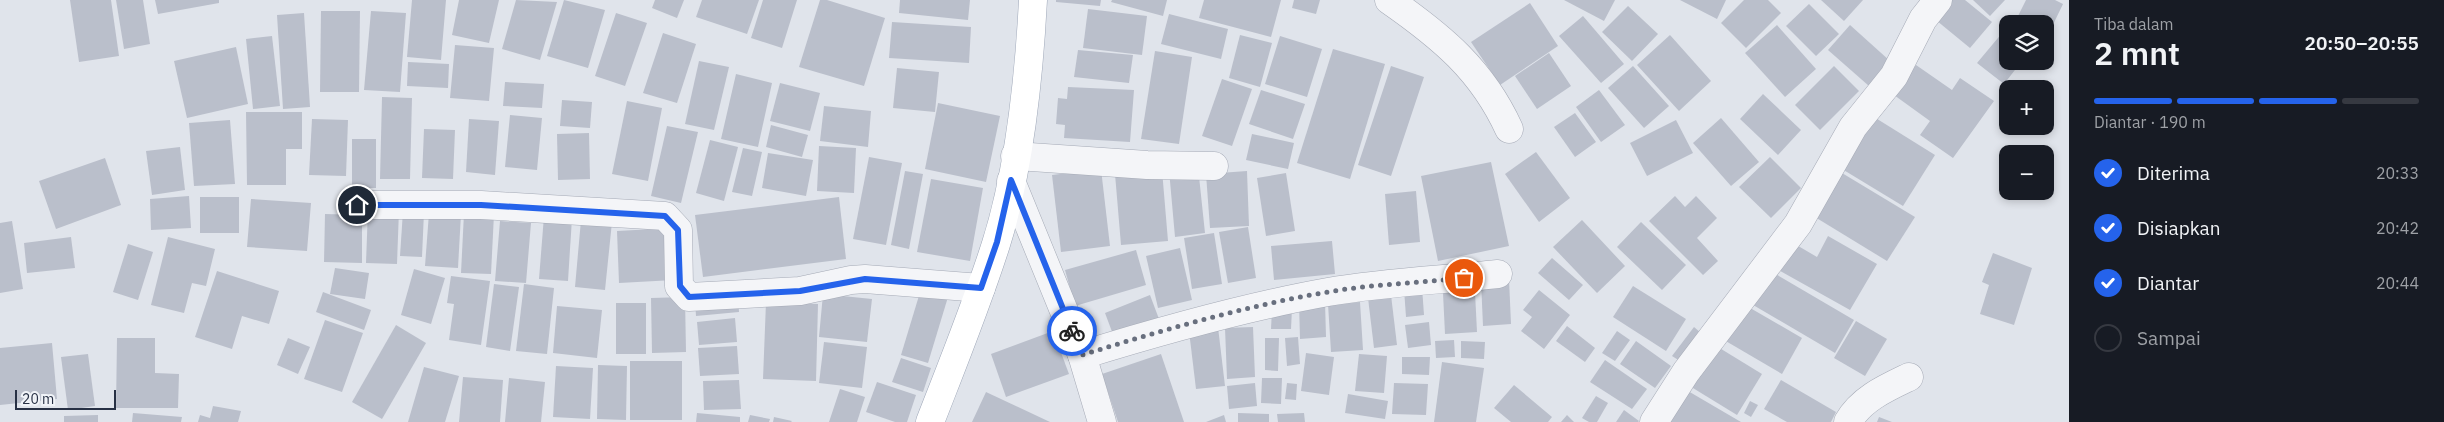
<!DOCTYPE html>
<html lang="id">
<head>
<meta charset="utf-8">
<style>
  :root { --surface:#171b24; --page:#20242c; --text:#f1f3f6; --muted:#9ea1a6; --line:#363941; --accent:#2563eb }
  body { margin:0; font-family:"IBM Plex Sans",sans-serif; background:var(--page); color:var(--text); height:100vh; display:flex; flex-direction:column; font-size:19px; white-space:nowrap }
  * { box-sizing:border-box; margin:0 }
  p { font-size:16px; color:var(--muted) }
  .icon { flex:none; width:28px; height:28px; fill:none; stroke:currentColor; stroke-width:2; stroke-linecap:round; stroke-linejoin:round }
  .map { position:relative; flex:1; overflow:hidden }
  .panel { display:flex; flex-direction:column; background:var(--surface); width:375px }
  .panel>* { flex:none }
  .fabs { position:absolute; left:1999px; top:15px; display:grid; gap:10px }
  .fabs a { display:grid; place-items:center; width:55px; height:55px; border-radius:10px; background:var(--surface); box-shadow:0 2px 8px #0003; font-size:25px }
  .scale { position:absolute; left:15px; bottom:12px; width:101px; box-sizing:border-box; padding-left:5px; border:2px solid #273044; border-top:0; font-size:14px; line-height:18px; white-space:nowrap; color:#273044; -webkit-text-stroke:4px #f0f3f8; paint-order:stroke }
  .pin { position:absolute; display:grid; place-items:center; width:42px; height:42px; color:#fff; margin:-21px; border:2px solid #fff; border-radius:50%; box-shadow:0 1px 5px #0007 }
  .courier { position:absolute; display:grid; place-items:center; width:50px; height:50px; margin:-25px; border:4px solid #2563eb; border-radius:50%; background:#fff; color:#222; box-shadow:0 1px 6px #0007 }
  .summary em { font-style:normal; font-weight:600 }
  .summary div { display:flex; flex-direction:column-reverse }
  .summary { display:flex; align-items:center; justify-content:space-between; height:85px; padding:0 25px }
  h1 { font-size:32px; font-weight:600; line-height:38px }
  .bar { display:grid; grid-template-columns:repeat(4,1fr); gap:8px 5px; align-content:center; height:60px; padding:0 25px }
  .bar i { height:6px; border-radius:4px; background:var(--line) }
  .bar .current { background:var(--accent) }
  .bar p { grid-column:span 4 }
  ol { padding:0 25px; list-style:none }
  li { display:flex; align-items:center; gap:15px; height:55px }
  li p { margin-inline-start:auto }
  li .icon { padding:5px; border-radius:50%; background:var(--accent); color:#fff; stroke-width:4 }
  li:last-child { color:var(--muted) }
  li i { width:28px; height:28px; border:2px solid var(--line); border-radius:50% }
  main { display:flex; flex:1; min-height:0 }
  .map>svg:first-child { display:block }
  .building { fill:#babfcb }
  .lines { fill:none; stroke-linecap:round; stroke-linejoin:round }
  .street-casing { stroke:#a5aab6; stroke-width:29 }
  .primary-casing { stroke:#9ea7b8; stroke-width:29 }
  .street { stroke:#f4f5f8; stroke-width:28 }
  .primary { stroke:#fff; stroke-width:28 }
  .done { stroke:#686f7e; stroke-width:5; stroke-dasharray:0 9 }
  .route { stroke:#2563eb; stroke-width:6 }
</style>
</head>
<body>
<main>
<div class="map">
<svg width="2069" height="422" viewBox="0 0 2069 422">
  <rect width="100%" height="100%" fill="#e0e4eb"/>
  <g class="building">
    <polygon points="70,0 111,0 119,56 79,62"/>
    <polygon points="116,0 143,0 150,44 124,49"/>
    <polygon points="155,0 219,0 219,3 158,14"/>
    <polygon points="412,0 446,0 441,60 407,57"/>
    <polygon points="459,0 499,0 489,43 452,35"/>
    <polygon points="516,0 557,2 540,60 502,49"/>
    <polygon points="564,0 605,10 588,68 547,56"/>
    <polygon points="655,0 684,0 677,18 652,8"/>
    <polygon points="702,0 759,0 747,34 696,17"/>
    <polygon points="763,0 797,0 782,48 751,38"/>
    <polygon points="820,0 827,0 885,18 864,86 799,67"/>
    <polygon points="900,0 970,0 968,20 899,13"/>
    <polygon points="1056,0 1101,0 1100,6 1056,2"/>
    <polygon points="1112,0 1167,0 1163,16 1111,2"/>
    <polygon points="1204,0 1281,0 1271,37 1199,18"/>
    <polygon points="1294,0 1320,0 1316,14 1292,8"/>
    <polygon points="1564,0 1615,0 1604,21"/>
    <polygon points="1680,0 1726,0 1717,19"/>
    <polygon points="1744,0 1768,0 1781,13 1746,48 1721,23"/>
    <polygon points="1821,0 1863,0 1844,21"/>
    <polygon points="1945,0 1965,0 1992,22 1970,48 1931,16"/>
    <polygon points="1973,0 2005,0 1990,16"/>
    <polygon points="2026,0 2055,0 2063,4 2047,37 2045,24 2015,22"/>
    <polygon points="1530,3 1558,46 1500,85 1471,42"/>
    <polygon points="1809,4 1839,34 1816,56 1786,26"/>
    <polygon points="1628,6 1658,34 1632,61 1602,32"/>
    <polygon points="1088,9 1147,16 1142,55 1083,48"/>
    <polygon points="321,11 360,11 359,92 320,92"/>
    <polygon points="371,11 406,13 400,92 364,90"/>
    <polygon points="304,13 310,107 283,109 277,15"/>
    <polygon points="616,13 647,23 625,86 595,76"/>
    <polygon points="1169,14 1228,29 1221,59 1161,44"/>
    <polygon points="1583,16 1624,64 1601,83 1559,36"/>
    <polygon points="892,22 971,27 969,63 889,58"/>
    <polygon points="1777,25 1816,69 1785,97 1745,53"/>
    <polygon points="1850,25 1890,61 1869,86 1828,50"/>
    <polygon points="2008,26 2008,61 2022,61 2004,84 1977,63"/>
    <polygon points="663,33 696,44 677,103 643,93"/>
    <polygon points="1240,35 1272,43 1260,87 1229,78"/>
    <polygon points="1670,35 1711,81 1679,111 1637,65"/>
    <polygon points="272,36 280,106 253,109 246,39"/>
    <polygon points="1280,36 1322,49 1307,97 1265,84"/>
    <polygon points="455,45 494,48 489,101 450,98"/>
    <polygon points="236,47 248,104 187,118 174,61"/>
    <polygon points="1333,49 1385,64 1350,179 1297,163"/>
    <polygon points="1078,50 1133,55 1129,83 1074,77"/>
    <polygon points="1155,51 1192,57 1179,144 1141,139"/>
    <polygon points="1549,53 1571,86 1537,109 1515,76"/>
    <polygon points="699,61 729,67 714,130 685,124"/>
    <polygon points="408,62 449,64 448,88 407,86"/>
    <polygon points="1916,65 1952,90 1960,78 1994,101 1953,158 1920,135 1930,121 1894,95"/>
    <polygon points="1391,66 1424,77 1391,176 1358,165"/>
    <polygon points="1633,66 1669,106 1644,128 1608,88"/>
    <polygon points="1834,66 1859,91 1820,130 1795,105"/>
    <polygon points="897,68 939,72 935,112 893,108"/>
    <polygon points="736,74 772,83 758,147 721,139"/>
    <polygon points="1222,79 1252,89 1232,146 1202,136"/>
    <polygon points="505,82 544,84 542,108 503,106"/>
    <polygon points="780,83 820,93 810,131 770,121"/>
    <polygon points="1068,87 1134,90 1130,142 1064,138 1065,125 1056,124 1058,98 1067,99"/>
    <polygon points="1261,90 1305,104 1293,139 1249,124"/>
    <polygon points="1599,90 1625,125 1601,142 1576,107"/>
    <polygon points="1763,94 1801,130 1778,155 1740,119"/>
    <polygon points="382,97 412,98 410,179 380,179"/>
    <polygon points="562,100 592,102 590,128 560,126"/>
    <polygon points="627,101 662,108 648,181 612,174"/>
    <polygon points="938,103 1000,116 986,182 925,169"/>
    <polygon points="824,106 871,111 868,147 820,141"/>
    <polygon points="246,112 302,112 302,149 286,149 286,185 247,185"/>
    <polygon points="1575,113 1596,142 1575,157 1554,127"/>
    <polygon points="510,115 542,118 537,170 505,167"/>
    <polygon points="1874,117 1935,155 1903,206 1842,169"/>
    <polygon points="1721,118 1759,162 1731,186 1693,143"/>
    <polygon points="312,119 348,120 346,176 309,175"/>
    <polygon points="469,119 499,121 495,175 466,172"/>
    <polygon points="230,120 235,184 194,186 189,123"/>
    <polygon points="1676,120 1693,153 1647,176 1630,143"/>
    <polygon points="771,125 808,135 802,157 766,147"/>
    <polygon points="667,126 698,132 681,203 651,196"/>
    <polygon points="424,129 455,130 453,179 422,178"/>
    <polygon points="589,133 590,179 558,180 557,134"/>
    <polygon points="1252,134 1294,143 1288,169 1246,160"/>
    <rect x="352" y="139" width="24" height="49"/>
    <polygon points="710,140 738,147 724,201 696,193"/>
    <polygon points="819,146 856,148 854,193 817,191"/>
    <polygon points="180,147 185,190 152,195 146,151"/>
    <polygon points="743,148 762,152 752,196 732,192"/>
    <polygon points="1536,152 1570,198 1539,222 1505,174"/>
    <polygon points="768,153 813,160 806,196 762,188"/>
    <polygon points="869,157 902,163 886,245 853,239"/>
    <polygon points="1770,157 1801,188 1771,218 1739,187"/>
    <polygon points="105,158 121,205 56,229 39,181"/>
    <polygon points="1491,162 1509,246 1438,261 1421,176"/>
    <polygon points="1198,167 1205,233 1175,237 1169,170"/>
    <polygon points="1101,169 1110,246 1061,252 1052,175"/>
    <polygon points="1162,170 1168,241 1121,245 1115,174"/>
    <polygon points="1837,170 1915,217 1887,261 1810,214"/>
    <polygon points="905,171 923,174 909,249 891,245"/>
    <polygon points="1247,171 1249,226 1210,228 1206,174"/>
    <polygon points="1286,173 1295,231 1266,236 1257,178"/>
    <polygon points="931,179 983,188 970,261 917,252"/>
    <polygon points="1416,191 1420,242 1389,245 1385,194"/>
    <polygon points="189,196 191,228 151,230 150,199"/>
    <polygon points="1675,196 1685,207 1696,196 1717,218 1697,238 1718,261 1703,275 1649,221"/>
    <rect x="200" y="197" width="39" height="36"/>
    <polygon points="839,197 846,259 703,277 695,215"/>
    <polygon points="251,199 311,203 307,251 247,247"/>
    <polygon points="368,209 399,210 397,264 366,263"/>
    <polygon points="403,211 424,212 422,257 400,256"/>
    <polygon points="429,213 461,214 458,268 425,266"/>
    <polygon points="464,213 494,214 491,274 461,273"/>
    <polygon points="325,214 362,215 362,263 324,262"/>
    <polygon points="544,216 572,218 568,281 539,279"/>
    <polygon points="581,220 612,222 605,290 575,287"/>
    <polygon points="1582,220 1625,266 1597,293 1553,247"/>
    <polygon points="12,221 23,289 0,293 0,223"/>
    <polygon points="500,221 531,223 526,283 495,281"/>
    <polygon points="1641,222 1686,265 1662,290 1617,247"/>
    <polygon points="1248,227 1256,278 1228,283 1219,232"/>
    <polygon points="672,228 674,280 619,283 617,231"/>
    <polygon points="1214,233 1222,284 1192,289 1184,238"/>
    <polygon points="1828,236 1877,264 1850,310 1773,267 1788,240 1817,257"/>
    <polygon points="71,237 75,268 27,273 24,243"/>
    <polygon points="168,237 215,249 206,286 192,283 184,313 151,305"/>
    <polygon points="1332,241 1335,274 1274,280 1271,246"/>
    <polygon points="128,244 153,252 138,300 113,292"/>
    <polygon points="1180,248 1192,300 1158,308 1146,256"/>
    <polygon points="1136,250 1146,285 1075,306 1065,270"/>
    <polygon points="1993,253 2032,268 2014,325 1980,314 1989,285 1982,282"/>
    <polygon points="1552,258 1583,285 1569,300 1538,273"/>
    <polygon points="335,268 369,273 365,299 330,294"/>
    <polygon points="414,269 445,278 431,324 401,315"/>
    <polygon points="1767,269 1854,320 1835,353 1748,302"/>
    <polygon points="217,271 279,291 269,324 242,316 232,349 195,337"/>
    <polygon points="451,276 490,281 481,345 449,340 454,304 447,303"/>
    <polygon points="1509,279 1511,324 1483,326 1481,281"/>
    <polygon points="494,284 519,287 510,351 486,347"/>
    <polygon points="524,284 554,288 547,354 516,351"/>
    <polygon points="1633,286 1686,319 1666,351 1613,317"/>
    <polygon points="1422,287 1424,315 1406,317 1404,289"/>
    <polygon points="921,289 948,297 928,363 901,355"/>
    <polygon points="1539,290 1570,315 1544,349 1521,331 1532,317 1523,310"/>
    <polygon points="323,292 371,310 364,330 316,312"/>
    <polygon points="1475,292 1477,332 1445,334 1443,293"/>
    <polygon points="823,294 872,299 867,342 819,337"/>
    <polygon points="1150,295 1159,319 1114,337 1105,313"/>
    <polygon points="1391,295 1397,345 1374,348 1368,298"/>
    <polygon points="685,297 686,352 652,353 651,298"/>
    <polygon points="738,298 739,312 696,316 695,301"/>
    <polygon points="1325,301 1326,337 1300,339 1299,302"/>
    <polygon points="766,302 818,304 816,381 763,379"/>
    <polygon points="1360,302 1363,350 1331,352 1328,304"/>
    <rect x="616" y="303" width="30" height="51"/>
    <polygon points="1745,305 1802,338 1782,374 1724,340"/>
    <polygon points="557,306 602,310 597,358 553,353"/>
    <polygon points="1272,309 1292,309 1291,329 1271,329"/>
    <polygon points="735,318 737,342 699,345 697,322"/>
    <polygon points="325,320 363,333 342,392 304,379"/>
    <polygon points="1856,321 1887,339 1865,376 1834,358"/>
    <polygon points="1429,322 1431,345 1408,348 1405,325"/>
    <polygon points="396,325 426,343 382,419 352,402"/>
    <polygon points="1567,326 1595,348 1585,362 1556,341"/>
    <polygon points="1218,327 1225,386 1196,389 1189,331"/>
    <polygon points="1253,327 1255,377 1227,379 1225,328"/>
    <polygon points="1694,327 1701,333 1680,361 1672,356"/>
    <polygon points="1053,331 1069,374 1006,397 991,354"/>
    <polygon points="1617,331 1630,340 1615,361 1602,353"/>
    <polygon points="1298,337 1300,364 1287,366 1285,338"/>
    <polygon points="117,338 155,338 155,373 179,374 178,408 116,408"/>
    <polygon points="288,338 310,347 298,374 277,365"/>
    <polygon points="1265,338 1279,338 1278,371 1265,370"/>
    <polygon points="1454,340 1455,357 1436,358 1435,341"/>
    <polygon points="1461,341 1485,342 1484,359 1461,358"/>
    <polygon points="1636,341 1671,366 1655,388 1620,364"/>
    <polygon points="824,342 867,347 862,388 819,383"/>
    <polygon points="52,343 57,399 0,405 0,348"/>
    <polygon points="1713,344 1762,374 1737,415 1688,385"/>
    <polygon points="737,346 739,374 700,376 698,348"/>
    <polygon points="1306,353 1334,357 1329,395 1301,391"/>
    <polygon points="88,354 95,406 68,410 61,357"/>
    <polygon points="1161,354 1184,422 1118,422 1102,374"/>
    <polygon points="1359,354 1387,356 1384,393 1355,391"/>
    <polygon points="1402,357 1430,357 1429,375 1402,374"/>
    <polygon points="901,358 931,368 923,392 892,382"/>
    <polygon points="1605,360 1647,389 1632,409 1590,382"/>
    <rect x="630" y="361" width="52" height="59"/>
    <polygon points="1442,362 1484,368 1476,422 1434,422"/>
    <polygon points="598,365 627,366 626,420 597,419"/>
    <polygon points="556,366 593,368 590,419 553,417"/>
    <polygon points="424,367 459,376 445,422 408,422"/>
    <polygon points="463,377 503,380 500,422 459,422"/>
    <polygon points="509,378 545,382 541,422 505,422"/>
    <polygon points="1262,378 1282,378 1281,404 1261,403"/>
    <polygon points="739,380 741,409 704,410 703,381"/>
    <polygon points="1781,380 1836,412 1831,422 1787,422 1764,409"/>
    <polygon points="877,382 916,395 907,422 895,422 866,412"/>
    <polygon points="1255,383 1257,406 1229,409 1227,386"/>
    <polygon points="1287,383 1297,384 1296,400 1285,399"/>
    <polygon points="1394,383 1428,384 1426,415 1392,414"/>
    <polygon points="1514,385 1552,417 1548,422 1511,422 1494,408"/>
    <polygon points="840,389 865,397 857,422 829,422"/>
    <polygon points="1688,391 1741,422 1670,422"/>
    <polygon points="986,392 1050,422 972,422"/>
    <polygon points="1348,394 1388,401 1385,419 1345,413"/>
    <polygon points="1596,396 1608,403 1597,422 1589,422 1582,418"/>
    <polygon points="1750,401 1758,405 1751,417 1744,413"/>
    <polygon points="213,406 241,411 238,422 198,422 200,415 210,418"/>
    <polygon points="1624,410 1639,421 1638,422 1616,422"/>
    <polygon points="133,413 182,417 181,422 132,422"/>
    <polygon points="697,413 740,417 740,422 696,422"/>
    <polygon points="1238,413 1269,414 1269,422 1238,422"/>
    <polygon points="1304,413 1305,422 1278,422 1277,414"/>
    <polygon points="98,415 98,422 64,422 64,416"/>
    <polygon points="750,415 770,419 769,422 748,422"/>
    <polygon points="1224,415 1226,422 1206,422"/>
    <polygon points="1567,415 1574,422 1561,422"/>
    <polygon points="774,417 792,421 791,422 773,422"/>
    <polygon points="1879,417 1892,422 1877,422"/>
  </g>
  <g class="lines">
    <defs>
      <g id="street">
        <path d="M 1389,0 C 1442,37 1482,70 1509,129"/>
        <polyline points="1015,156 1147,165 1214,166"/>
        <polyline points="1011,181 1082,355 1102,422"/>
        <polyline points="357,205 481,205 665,216 678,230 679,286 689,297 800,291 851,280 865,279 981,288"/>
        <path d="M 1082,355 C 1163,330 1244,307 1328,292 C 1384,282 1442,280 1498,274"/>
        <polyline points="1654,422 1686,372 1798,224 1853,127 1894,76 1923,19 1938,0"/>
        <path d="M 1848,422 C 1861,399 1886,388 1909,377"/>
      </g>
      <path id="primary" d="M 930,422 C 953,363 977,304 996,244 C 1019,171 1029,76 1033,0"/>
    </defs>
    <use href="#street" class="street-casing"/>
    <use href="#primary" class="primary-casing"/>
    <use href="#street" class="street"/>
    <use href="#primary" class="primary"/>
  </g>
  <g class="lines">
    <path class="done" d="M 1072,331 L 1082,355 C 1163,330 1245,306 1328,292 C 1373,284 1419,283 1464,278"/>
    <polyline class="route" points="357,205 481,205 665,216 678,230 680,286 689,297 800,291 865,279 981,288 997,242 1011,180 1072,331"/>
  </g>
</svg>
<div class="fabs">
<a><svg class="icon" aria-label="layers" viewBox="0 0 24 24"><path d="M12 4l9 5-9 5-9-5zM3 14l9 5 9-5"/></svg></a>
<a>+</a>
<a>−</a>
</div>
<div class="scale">20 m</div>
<div class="pin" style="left:1464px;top:278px;background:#ea580c"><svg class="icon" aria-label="bag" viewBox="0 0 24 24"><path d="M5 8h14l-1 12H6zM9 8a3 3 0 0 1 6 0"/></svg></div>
<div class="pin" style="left:357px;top:205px;background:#1f2937"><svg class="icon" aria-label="home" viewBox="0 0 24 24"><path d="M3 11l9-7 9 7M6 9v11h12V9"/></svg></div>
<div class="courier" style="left:1072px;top:331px"><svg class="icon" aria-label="bike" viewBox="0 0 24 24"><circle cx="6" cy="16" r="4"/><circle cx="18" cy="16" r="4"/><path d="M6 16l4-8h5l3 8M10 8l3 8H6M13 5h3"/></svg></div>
</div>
<section class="panel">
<div class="summary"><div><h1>2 mnt</h1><p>Tiba dalam</p></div><em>20:50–20:55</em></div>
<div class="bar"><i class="current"></i><i class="current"></i><i class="current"></i><i></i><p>Diantar · 190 m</p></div>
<ol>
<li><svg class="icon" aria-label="check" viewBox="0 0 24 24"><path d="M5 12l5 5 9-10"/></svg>Diterima<p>20:33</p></li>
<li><svg class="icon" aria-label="check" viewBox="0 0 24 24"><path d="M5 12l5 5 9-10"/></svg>Disiapkan<p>20:42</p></li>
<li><svg class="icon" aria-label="check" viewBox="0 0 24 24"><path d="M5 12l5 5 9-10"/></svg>Diantar<p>20:44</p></li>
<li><i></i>Sampai</li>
</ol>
</section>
</main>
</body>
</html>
